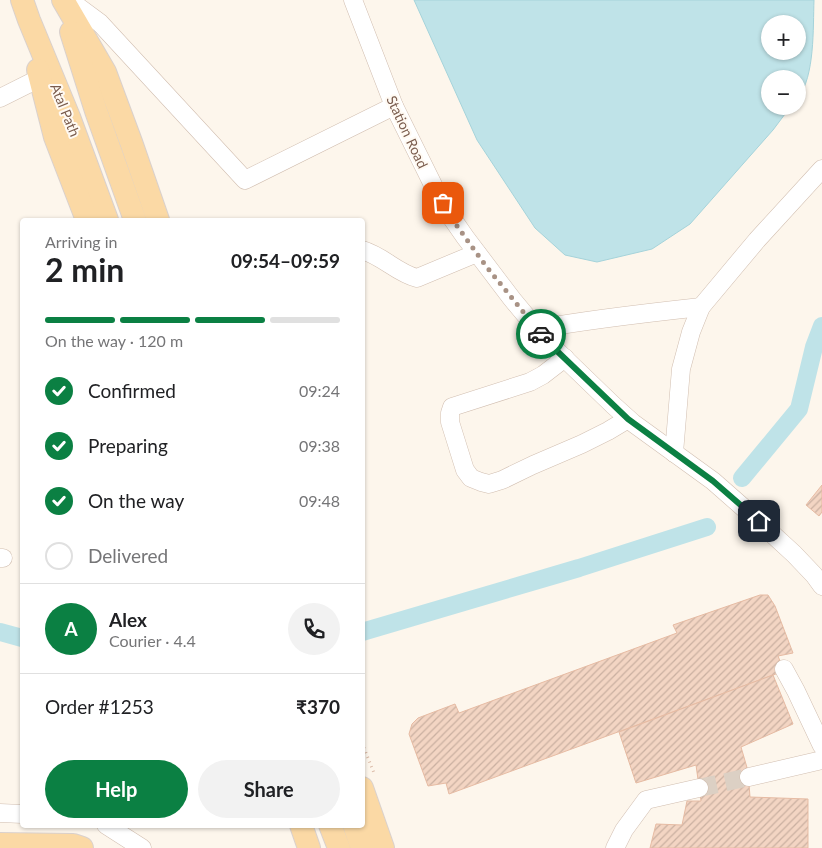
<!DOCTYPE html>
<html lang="en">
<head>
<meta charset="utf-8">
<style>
  :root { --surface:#fff; --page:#f2f2f2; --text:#202124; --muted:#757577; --line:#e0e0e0; --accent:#0b8043 }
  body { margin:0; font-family:Lato,sans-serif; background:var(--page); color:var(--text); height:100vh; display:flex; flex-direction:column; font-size:19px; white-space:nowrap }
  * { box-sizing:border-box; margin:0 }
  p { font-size:16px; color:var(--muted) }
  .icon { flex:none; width:28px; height:28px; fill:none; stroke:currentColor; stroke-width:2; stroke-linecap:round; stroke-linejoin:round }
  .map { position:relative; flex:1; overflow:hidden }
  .details { position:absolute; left:20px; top:218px; width:345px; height:610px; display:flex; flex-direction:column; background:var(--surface); border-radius:5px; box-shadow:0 1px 4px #0004 }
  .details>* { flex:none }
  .buttons { position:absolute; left:761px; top:15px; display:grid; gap:10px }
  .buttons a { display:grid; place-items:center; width:45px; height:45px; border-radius:50%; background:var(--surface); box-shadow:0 1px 4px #0004; font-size:25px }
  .pin { position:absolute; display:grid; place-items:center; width:42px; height:42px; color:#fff; margin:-21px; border-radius:10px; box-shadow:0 2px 8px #0006 }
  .courier { position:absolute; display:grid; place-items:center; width:50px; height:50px; margin:-25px; border:4px solid #0b8043; border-radius:50%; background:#fff; color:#222; box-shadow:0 1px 6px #0007 }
  .head em { font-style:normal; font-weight:700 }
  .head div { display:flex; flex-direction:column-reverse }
  .head { display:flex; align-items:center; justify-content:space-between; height:85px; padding:0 25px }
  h1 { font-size:32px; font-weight:700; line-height:38px }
  .bar { display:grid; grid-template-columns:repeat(4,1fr); gap:8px 5px; align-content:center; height:60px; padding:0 25px }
  .bar i { height:6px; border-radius:4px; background:var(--line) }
  .bar .current { background:var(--accent) }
  .bar p { grid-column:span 4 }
  .line { display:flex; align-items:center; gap:12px; padding:0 25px; border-top:1px solid var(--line) }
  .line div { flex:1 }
  .round { display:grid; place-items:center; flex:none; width:52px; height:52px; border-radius:26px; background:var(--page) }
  ol { padding:0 25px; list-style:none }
  li { display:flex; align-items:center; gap:15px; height:55px }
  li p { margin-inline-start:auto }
  li .icon { padding:5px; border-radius:50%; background:var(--accent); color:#fff; stroke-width:4 }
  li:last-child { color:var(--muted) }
  li i { width:28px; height:28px; border:2px solid var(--line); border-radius:50% }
  .cta { display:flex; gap:10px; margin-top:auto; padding:10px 25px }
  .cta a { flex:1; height:58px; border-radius:30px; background:var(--accent); color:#fff; font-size:20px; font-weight:700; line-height:58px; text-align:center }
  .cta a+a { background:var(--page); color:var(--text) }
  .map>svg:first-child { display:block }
  .water { fill:#bfe3e8; stroke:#a5d3da; fill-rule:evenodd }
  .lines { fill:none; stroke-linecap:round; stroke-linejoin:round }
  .canal { stroke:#bfe3e8; stroke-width:18 }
  .building { fill:url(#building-hatch); stroke:#e6bba3 }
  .minor-tunnel { stroke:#dcd0c4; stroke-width:18; stroke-dasharray:18 9; stroke-linecap:butt }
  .minor-casing { stroke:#d1beb0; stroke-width:19 }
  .major-casing { stroke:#dad1cd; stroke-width:24 }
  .path { stroke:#d9b8a5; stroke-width:3; stroke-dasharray:1 4; stroke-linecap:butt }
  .minor { stroke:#fff; stroke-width:18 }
  .major { stroke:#fbd9a5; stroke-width:22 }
  .done { stroke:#a89285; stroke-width:5; stroke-dasharray:0 9 }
  .route { stroke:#0b8043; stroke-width:6 }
  .labels { text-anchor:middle; stroke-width:4; stroke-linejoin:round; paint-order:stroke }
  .street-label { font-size:14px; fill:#7a5c4d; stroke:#fffaf3 }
</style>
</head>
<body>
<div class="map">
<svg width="822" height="848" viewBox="0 0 822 848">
  <defs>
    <pattern id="building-hatch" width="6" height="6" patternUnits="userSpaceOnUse" patternTransform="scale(1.25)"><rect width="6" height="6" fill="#f3d5c3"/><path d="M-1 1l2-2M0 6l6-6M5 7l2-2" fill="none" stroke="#cab0a1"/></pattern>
  </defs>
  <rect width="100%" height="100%" fill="#fdf6ec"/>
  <path class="water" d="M 414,0 L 814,0 C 813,28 815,76 798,98 L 798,79 L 770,79 L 770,106 L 791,106 L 773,130 L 690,224 L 652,249 L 597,262 L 565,255 L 535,228 L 477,140 ZM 770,24 L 798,24 L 798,51 L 770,51 Z"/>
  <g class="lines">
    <g class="canal">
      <polyline points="742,478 799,409 814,347 822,326"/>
      <polyline points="0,632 22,638"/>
      <polyline points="362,632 579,568 707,527"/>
    </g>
  </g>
  <g class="building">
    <polygon points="822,485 822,512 819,516 806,505"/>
    <polygon points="760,595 768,595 775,606 793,653 778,656 784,671 449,794 446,783 428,786 409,734 412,724 418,718 455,704 459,713 677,633 673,625"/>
    <polygon points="773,675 793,724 741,747 748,771 750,797 808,799 808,848 650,848 656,824 682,825 687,801 701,801 696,765 636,783 619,732"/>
  </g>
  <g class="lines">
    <polyline class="minor-tunnel" points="699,788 749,777"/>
    <defs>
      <g id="minor">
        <polyline points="69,0 100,23 245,180 394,106"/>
        <polyline points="353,0 394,106 437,193 449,214 465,237 512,299 537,329 557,351 613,405 633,423 713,481 746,510 794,554 814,575 822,586"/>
        <polyline points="0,98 30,83 39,80"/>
        <path d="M 362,250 C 383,256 397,273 417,278 L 477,253"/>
        <path d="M 537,329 C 591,319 646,313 701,307"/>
        <polyline points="565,358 543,375 530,382 452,407 450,413 450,422 465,470 471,478 481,482 489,484 502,480 533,465 582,444 608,431 628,419"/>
        <polyline points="674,453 681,369 691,332 701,307 757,240 822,169"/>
        <polyline points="0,558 3,558"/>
        <polyline points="784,669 796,691 822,746"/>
        <polyline points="749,777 822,760"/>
        <polyline points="0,813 22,814"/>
        <polyline points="106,825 142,848"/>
        <polyline points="615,848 624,830 646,800 699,788"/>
      </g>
      <g id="major">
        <polyline points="22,0 29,20 69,117 107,220"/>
        <polyline points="63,0 105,72 131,142 158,220"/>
        <polyline points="71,32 96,111 135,220"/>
        <polyline points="38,70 55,137 87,220"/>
        <polyline points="362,788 383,848"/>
        <polyline points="301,825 309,848"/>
        <polyline points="330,825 339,848"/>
        <polyline points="354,825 362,848"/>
        <polyline points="0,844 73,845 82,848"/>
      </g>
    </defs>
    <use href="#minor" class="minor-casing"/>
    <use href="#major" class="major-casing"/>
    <polyline class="path" points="362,743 374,773"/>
    <use href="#minor" class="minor"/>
    <use href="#major" class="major"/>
  </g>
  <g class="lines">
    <polyline class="done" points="443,203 457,226 486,266 541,334"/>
    <polyline class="route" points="541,334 557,351 628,419 713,481 759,521"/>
  </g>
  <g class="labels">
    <g class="street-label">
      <text transform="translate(65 110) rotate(68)" y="5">Atal Path</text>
      <text transform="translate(407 132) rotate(65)" y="5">Station Road</text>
    </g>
  </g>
</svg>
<div class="buttons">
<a>+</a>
<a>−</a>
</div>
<div class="pin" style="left:443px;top:203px;background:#ea580c"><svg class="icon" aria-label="bag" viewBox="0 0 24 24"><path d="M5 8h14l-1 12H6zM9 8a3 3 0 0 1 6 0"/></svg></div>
<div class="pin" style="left:759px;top:521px;background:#1f2937"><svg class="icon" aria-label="home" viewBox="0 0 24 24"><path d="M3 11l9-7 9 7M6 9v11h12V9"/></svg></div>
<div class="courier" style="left:541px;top:334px"><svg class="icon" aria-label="car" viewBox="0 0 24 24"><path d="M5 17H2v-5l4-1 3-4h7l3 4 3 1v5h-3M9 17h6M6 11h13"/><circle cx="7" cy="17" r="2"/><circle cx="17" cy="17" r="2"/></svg></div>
<section class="details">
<div class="head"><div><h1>2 min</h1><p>Arriving in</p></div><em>09:54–09:59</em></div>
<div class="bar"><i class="current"></i><i class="current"></i><i class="current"></i><i></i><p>On the way · 120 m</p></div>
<ol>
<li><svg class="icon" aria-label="check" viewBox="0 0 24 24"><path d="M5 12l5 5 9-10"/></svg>Confirmed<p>09:24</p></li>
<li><svg class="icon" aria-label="check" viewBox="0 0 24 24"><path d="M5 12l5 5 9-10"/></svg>Preparing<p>09:38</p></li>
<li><svg class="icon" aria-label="check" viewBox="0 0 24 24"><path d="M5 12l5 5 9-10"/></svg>On the way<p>09:48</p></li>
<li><i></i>Delivered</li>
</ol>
<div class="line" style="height:90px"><b class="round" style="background:var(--accent);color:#fff">A</b><div><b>Alex</b><p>Courier · 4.4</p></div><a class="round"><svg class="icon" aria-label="phone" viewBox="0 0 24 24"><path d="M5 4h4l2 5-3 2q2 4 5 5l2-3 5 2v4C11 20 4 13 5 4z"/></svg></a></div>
<div class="line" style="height:65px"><div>Order #1253</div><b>₹370</b></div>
<div class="cta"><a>Help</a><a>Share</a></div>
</section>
</div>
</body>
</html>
